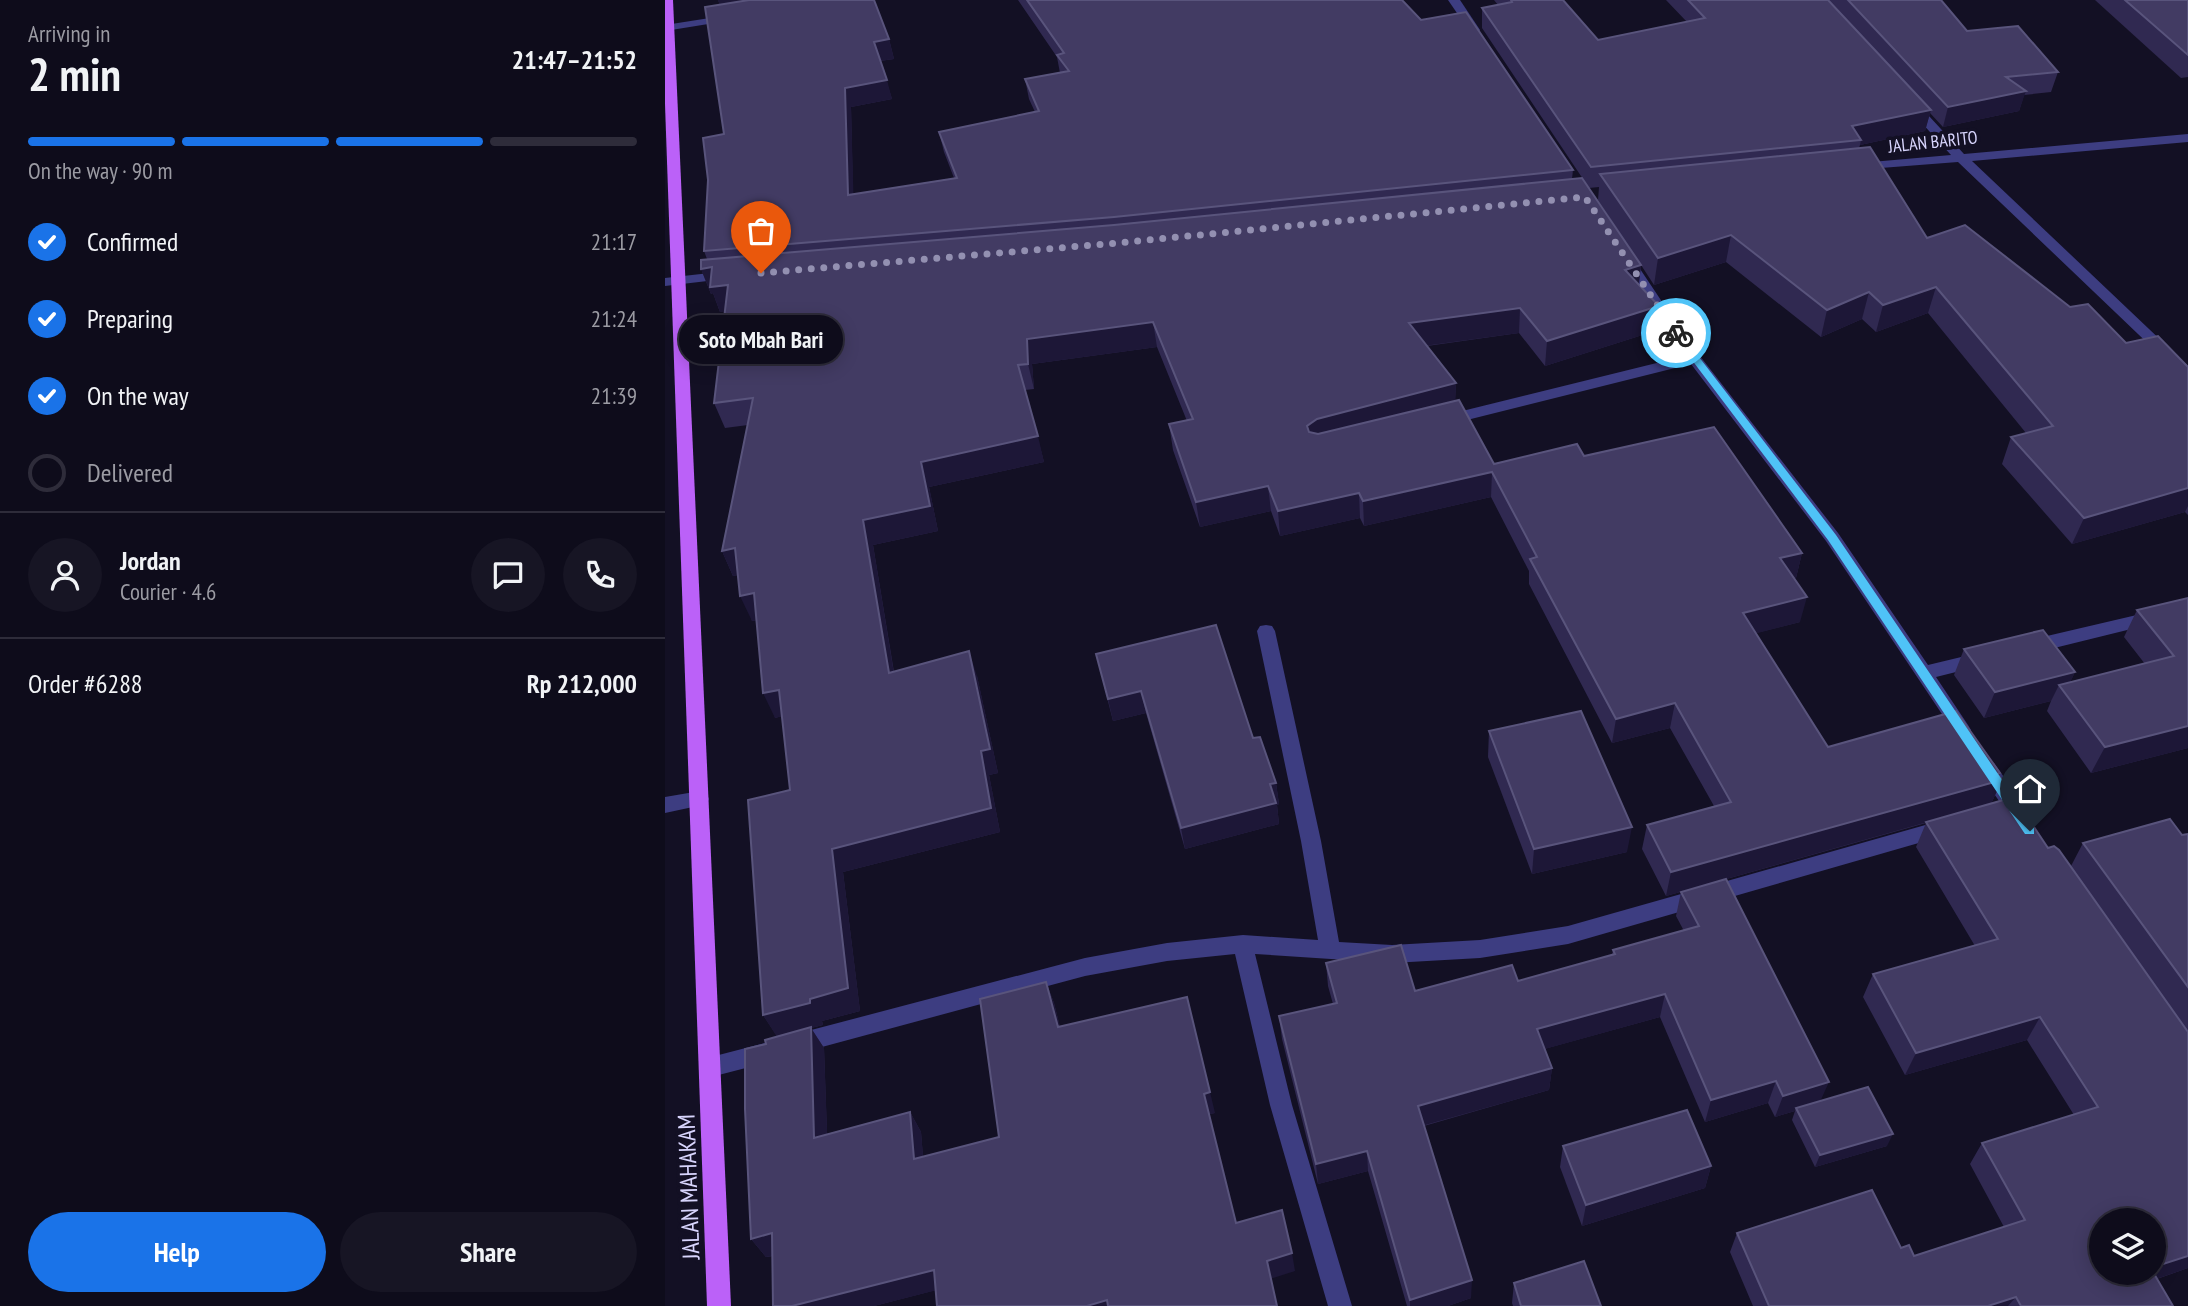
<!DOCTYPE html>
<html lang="en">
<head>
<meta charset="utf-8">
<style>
  :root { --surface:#0e0c1b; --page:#171524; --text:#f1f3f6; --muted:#9b9ba3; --line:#2e2c3a; --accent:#1a73e8 }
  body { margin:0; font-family:"PT Sans Narrow",sans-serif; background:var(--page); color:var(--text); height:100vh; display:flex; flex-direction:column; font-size:26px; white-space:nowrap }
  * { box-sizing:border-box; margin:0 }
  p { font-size:23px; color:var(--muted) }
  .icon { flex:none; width:38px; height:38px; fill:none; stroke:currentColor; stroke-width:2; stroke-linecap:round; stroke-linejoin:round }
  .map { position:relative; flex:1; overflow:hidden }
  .sheet { display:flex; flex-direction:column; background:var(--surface); width:665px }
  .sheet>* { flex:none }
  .fabs { position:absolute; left:1424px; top:1208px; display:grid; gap:14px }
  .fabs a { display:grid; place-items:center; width:77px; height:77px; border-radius:50%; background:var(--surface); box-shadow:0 4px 18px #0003,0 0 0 2px var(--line); font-size:35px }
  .pin { position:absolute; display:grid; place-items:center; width:60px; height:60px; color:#fff; margin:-72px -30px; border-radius:50% 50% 50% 0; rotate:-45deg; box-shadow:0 0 7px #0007 }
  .pin .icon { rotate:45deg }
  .courier { position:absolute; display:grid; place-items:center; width:70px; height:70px; margin:-35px; border:5px solid #4fc3f7; border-radius:50%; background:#fff; color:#222; box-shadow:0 2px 9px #0007 }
  .bubble { position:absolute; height:49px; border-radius:24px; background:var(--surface); box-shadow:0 4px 18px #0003,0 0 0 2px var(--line); font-size:23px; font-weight:600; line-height:49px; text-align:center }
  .headline em { font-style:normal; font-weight:600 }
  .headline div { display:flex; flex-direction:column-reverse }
  .headline { display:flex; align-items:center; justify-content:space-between; height:119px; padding:0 28px }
  h1 { font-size:46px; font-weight:600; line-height:52px }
  .bar { display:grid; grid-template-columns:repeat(4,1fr); gap:10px 7px; align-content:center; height:84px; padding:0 28px }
  .bar i { height:9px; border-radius:5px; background:var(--line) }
  .bar .active { background:var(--accent) }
  .bar p { grid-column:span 4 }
  .line { display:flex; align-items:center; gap:18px; padding:0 28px; border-top:2px solid var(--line) }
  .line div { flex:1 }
  .round { display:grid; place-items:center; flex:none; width:74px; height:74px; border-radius:37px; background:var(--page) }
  ol { padding:0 28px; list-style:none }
  li { display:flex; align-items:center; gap:21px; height:77px }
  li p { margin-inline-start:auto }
  li .icon { padding:7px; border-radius:50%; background:var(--accent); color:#fff; stroke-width:4 }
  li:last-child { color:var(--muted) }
  li i { width:38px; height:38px; border:4px solid var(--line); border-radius:50% }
  .action { display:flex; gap:14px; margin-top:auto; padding:14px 28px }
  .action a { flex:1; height:80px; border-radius:42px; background:var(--accent); color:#fff; font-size:28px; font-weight:600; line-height:80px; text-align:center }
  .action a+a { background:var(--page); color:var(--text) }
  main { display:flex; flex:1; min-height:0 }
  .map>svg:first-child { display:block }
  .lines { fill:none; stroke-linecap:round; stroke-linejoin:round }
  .minor { fill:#3d3d81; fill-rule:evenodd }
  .primary { fill:#bb61f8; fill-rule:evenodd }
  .wall { fill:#302951 }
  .shaded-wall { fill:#1d1737 }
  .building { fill:#423b63; stroke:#59547c; stroke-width:2 }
  .route { fill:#4fc3f7 }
  .done { stroke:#9390b1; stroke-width:7; stroke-dasharray:0 12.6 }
  .labels { text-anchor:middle; stroke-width:7; stroke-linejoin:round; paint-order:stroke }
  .far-street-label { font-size:18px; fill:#d8d5fd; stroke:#131024 }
  .near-street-label { font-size:24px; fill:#d8d5fd; stroke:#131024 }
</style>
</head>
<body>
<main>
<section class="sheet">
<div class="headline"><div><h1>2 min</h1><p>Arriving in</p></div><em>21:47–21:52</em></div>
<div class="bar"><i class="active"></i><i class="active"></i><i class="active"></i><i></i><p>On the way · 90 m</p></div>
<ol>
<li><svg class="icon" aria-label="check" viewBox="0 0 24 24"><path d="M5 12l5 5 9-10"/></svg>Confirmed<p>21:17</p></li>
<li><svg class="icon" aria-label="check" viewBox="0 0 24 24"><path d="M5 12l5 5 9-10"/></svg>Preparing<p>21:24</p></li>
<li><svg class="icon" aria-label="check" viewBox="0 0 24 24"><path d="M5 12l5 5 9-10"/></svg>On the way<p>21:39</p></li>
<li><i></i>Delivered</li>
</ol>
<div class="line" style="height:126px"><a class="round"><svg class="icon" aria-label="person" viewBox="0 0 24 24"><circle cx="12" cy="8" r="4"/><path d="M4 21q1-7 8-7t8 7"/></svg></a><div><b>Jordan</b><p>Courier · 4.6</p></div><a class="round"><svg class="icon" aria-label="chat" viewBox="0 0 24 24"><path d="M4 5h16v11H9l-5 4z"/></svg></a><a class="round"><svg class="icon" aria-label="phone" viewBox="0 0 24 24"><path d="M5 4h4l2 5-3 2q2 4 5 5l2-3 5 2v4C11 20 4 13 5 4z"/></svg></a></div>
<div class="line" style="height:91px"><div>Order #6288</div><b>Rp 212,000</b></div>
<div class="action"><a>Help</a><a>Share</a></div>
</section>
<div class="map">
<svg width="1523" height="1306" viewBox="0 0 1523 1306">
  <rect width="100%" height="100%" fill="#131024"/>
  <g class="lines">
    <g class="minor">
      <polygon points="783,0 795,0 815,30 813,32 805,32"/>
      <polygon points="64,15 68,16 68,20 0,31 0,25"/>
      <polygon points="1248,102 1252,103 1299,154 1523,134 1523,142 1307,161 1523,366 1523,379 1518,377 1293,162 1190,170 1190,164 1195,163 1286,155 1244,109 1244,103"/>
      <polygon points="962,256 967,257 1024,342 1173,533 1263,665 1317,652 1323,654 1326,659 1323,664 1271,677 1303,725 1306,730 1303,735 1291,735 1161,541 1026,364 778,426 773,425 770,421 773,417 1020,356 955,260"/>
      <polygon points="63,271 68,272 68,278 0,286 0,278"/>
      <polygon points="1523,603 1523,615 1365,654 1359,652 1356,647 1359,642 1365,640"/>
      <polygon points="601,625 607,626 610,631 656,841 674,942 727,945 815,940 903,926 1278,820 1285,822 1288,828 1285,834 1278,836 903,944 815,958 727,963 590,954 627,1105 687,1306 663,1306 605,1105 570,954 502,961 420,976 131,1054 124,1051 120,1044 124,1037 131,1034 420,958 502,943 578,935 653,940 636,841 592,631 595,626"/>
      <polygon points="1322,761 1329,763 1363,811 1366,817 1363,823 1356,825 1349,823 1315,773 1313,768 1315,763"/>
      <polygon points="35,791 42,794 44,799 42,804 0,813 0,797"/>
      <polygon points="104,1042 112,1045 115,1052 112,1059 104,1062 46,1077 38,1074 35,1067 38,1060 46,1057"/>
    </g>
    <polygon class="primary" points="0,0 8,0 66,1306 42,1306 0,104"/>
  </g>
  <g class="wall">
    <polygon points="53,0 224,39 229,59 215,61 227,99 186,107 188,194 289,178 279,152 274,132 370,112 364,99 360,79 395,73 392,57 353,0 737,0 908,170 907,179 974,262 933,200 934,187 924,188 817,28 817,8 833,5 829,0 898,0 933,40 1022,22 1001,0 1276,0 1302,31 1393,72 1386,92 1359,95 1354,111 1278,127 1265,113 1260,131 1195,145 1194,148 1262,238 1405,307 1461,343 1523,367 1523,515 1520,512 1407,544 1337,464 1346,437 1361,433 1263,313 1211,332 1197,319 1156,337 1061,262 989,285 976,265 974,285 994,306 990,331 880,366 854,333 762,346 791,383 790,401 829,464 919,456 1137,553 1131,578 1129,578 1135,622 1091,633 1163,747 1335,773 1334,776 1337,780 1326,804 1406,866 1418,843 1517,835 1523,834 1523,1268 1492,1279 1508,1306 1088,1306 1065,1252 1072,1233 1236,1248 1249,1256 1339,1227 1305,1164 1317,1143 1409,1115 1362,1040 1240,1075 1198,997 1208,974 1310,946 1251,847 1261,823 1001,896 977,849 982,825 1049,806 1005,728 947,743 864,584 864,571 826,497 699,526 695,518 615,536 606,511 535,527 508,450 504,424 522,421 492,347 367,364 369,389 360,390 379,462 264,487 273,531 208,545 229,672 312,676 333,773 324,775 335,832 178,872 195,1011 157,1021 158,1025 146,1028 159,1048 162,1134 245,1112 256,1132 258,1157 334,1137 381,982 389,1003 395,1027 550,1113 544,1114 571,1223 630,1271 271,1290 209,1306 108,1306 108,1256 101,1257 86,1239 101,1044 112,1036 98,1015 125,790 117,716 110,718 92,620 87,621 73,575 68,576 57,551 83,425 60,428 49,403 60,311 55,312 48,293 46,294 36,269 42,259 39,251 59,134 55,5"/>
    <polygon points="1430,0 1523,0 1523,77 1516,78"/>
    <polygon points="1523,598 1523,748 1426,773 1382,711 1386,701 1319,718 1289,675 1299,649 1410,672 1405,682 1480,664 1459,637 1472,610"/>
    <polygon points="431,654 588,738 611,783 614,804 612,805 614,824 520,849 481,713 448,721"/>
    <polygon points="824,731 962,852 867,874 823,757"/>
    <polygon points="1016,892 1156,1101 1222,1146 1150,1167 1127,1120 1130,1111 1110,1117 1103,1103 1040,1122 995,1017 879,1049 887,1068 884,1090 759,1126 806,1298 783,1306 742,1306 703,1171 653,1184 617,1039 614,1016 668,1004 663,986 661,963 750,991 853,981 947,955 948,950 1019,931 1011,916"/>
    <polygon points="898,1146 1046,1166 1040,1188 917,1226 895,1167"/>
    <polygon points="849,1283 936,1306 848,1306 847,1303"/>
  </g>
  <g class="shaded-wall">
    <polygon points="53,0 134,0 58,13"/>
    <polygon points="224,39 229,59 214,61 209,42"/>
    <polygon points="222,80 227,99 186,107 189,215 183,195 180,88"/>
    <polygon points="1361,91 1354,111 1278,127 1283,107"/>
    <polygon points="1266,110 1260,131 1195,145 1196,140 1187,126"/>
    <polygon points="1066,235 1061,262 989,285 993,258"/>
    <polygon points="976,265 973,290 960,270"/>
    <polygon points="47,267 63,285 73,310 55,312 48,293 46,294 36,269"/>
    <polygon points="1271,287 1263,313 1211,332 1218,305"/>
    <polygon points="1204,292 1197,319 1156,337 1162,310"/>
    <polygon points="994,306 990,331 880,366 882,341"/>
    <polygon points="855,308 854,333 744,348 744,323"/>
    <polygon points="488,322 492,347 367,364 369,389 363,364 362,339"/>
    <polygon points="791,383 790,408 643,451 642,426 652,419"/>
    <polygon points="373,436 379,462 264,487 273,531 208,545 233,698 224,673 198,520 256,462"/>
    <polygon points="827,472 826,497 699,526 698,501"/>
    <polygon points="603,486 606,511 535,527 531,502"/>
    <polygon points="1523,488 1523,506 1520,512 1407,544 1419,518"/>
    <polygon points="694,493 695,518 615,536 613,511"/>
    <polygon points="70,548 82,573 68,576 57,551"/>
    <polygon points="1137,553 1131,578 1109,583 1115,558"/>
    <polygon points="89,593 101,618 87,621 75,596"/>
    <polygon points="1142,597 1135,622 1073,638 1078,613"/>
    <polygon points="304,651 312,676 333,773 324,775 335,832 178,872 195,1011 157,1021 158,1025 146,1028 159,1048 163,1158 149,1138 112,1037 98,1015 167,849 316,751"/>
    <polygon points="1410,672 1400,693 1394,685 1386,701 1319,718 1330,692"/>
    <polygon points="114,690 126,714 110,718 98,693"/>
    <polygon points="476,691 481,713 448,721 443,699"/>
    <polygon points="1010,703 1005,728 947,743 951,719"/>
    <polygon points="1523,726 1523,748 1426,773 1440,747"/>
    <polygon points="1335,773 1331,782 1337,780 1326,804 1001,896 1006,872"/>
    <polygon points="611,783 614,804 612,805 614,824 520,849 516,828 605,784"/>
    <polygon points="967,827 962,852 867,874 869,849"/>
    <polygon points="381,982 389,1003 401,1049 393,1027"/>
    <polygon points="1000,994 995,1017 869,1052 872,1029"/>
    <polygon points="1375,1017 1362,1040 1240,1075 1251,1053"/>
    <polygon points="887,1068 884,1090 753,1127 753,1106"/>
    <polygon points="1111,1081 1103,1103 1040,1122 1046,1100"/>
    <polygon points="1164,1082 1154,1104 1131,1108 1130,1111 1110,1117 1118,1096"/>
    <polygon points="545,1092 550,1113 544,1114 539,1094"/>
    <polygon points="245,1112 256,1132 260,1179 249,1159"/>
    <polygon points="1228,1134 1222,1146 1150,1167 1155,1155"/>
    <polygon points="702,1151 703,1171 653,1184 651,1164"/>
    <polygon points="1046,1166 1040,1188 917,1226 921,1205"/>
    <polygon points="107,1233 122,1252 101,1257 86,1239"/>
    <polygon points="627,1253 630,1271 605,1279 602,1261"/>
    <polygon points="1523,1256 1523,1268 1468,1287 1482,1272 1489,1272 1489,1267"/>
    <polygon points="269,1270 280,1288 209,1306 127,1306"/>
    <polygon points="807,1280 806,1298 783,1306 745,1306 745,1300"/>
    <polygon points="1351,1297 1343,1306 1323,1306"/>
    <polygon points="442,1300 444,1306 422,1306"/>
  </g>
  <g class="building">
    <polygon points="84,0 209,0 224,39 209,42 222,80 180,88 183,195 292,178 274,132 374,111 360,79 404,71 392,55 399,53 362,0 737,0 756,20 801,12 908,170 449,217 39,251 43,180 38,138 59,134 40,7"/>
    <polygon points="846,0 898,0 933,40 1040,18 1023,0 1163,0 1266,110 1187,126 1196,140 926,167 817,8 847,2"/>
    <polygon points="1183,0 1276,0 1302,31 1353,26 1393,72 1341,77 1361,91 1283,107"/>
    <polygon points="1460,0 1523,0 1523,55"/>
    <polygon points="1205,147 1262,238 1300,225 1405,307 1423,304 1461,343 1493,336 1523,367 1523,488 1419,518 1346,437 1388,426 1271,287 1218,305 1204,292 1162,310 1066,235 993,258 935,174"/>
    <polygon points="917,178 976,265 960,270 994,306 882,341 855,308 744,323 791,383 652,419 642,426 644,432 653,434 794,400 829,464 912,444 919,456 1049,427 1137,553 1115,558 1142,597 1078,613 1163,747 1291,711 1335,773 1332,774 1337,780 1006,872 982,825 1066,802 1010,703 951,719 865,559 872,557 827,472 698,501 694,493 613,511 603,486 531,502 504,424 528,419 488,322 362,339 363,364 353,365 373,436 256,462 265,506 198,520 224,673 304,651 325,749 316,751 326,808 167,849 183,988 145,999 145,1003 98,1015 83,800 125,790 114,690 98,693 89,593 75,596 70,548 57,551 88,398 49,403 63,285 45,287 47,267 36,269 36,260 449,225"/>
    <polygon points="1523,598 1523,726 1440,747 1394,685 1509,656 1472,610"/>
    <polygon points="551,625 588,738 595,737 611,783 605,784 611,803 516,828 476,691 443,699 431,654"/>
    <polygon points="1378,630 1410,672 1330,692 1299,649"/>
    <polygon points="916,711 967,827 869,849 824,731"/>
    <polygon points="1349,797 1383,848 1389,846 1394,850 1523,1032 1523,1256 1489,1267 1489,1220 1437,1220 1437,1272 1488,1272 1508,1306 1356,1306 1351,1297 1323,1306 1104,1306 1072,1233 1207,1190 1236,1248 1244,1245 1249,1256 1360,1220 1317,1143 1433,1107 1375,1017 1251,1053 1208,974 1333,939 1261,822"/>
    <polygon points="1505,819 1517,835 1523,834 1523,987 1418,843"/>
    <polygon points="1061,879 1164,1082 1118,1096 1111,1081 1046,1100 1000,994 872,1029 887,1068 753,1106 807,1280 745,1300 702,1151 651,1164 614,1016 672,1003 661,963 736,945 750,991 847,965 853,981 950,954 948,950 1034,926 1016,892"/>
    <polygon points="381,982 393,1027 522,997 545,1092 539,1094 571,1223 617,1210 627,1253 602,1261 612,1306 443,1306 442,1300 422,1306 272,1306 269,1270 127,1306 108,1306 107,1233 86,1239 80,1109 80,1049 101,1044 100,1040 146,1027 149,1138 245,1112 249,1159 334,1137 315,999"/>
    <polygon points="1203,1087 1228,1134 1155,1155 1131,1108"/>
    <polygon points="1022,1110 1046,1166 921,1205 898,1146"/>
    <polygon points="919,1261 936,1306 856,1306 849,1283"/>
  </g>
  <polygon class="route" points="1008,331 1014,331 1171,535 1369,827 1369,834 1360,834 1163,540 1008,335"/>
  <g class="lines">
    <polyline class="done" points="96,273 453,243 920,197 1011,333"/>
  </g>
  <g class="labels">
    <g class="far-street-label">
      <text transform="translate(1268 142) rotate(-6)" y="6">JALAN BARITO</text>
    </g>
    <g class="near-street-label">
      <text transform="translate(24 1187) rotate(-92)" y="8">JALAN MAHAKAM</text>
    </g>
  </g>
</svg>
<div class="fabs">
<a><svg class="icon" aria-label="layers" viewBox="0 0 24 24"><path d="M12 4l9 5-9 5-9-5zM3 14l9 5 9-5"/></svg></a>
</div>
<div class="pin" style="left:96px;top:273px;background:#ea580c"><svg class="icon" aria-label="bag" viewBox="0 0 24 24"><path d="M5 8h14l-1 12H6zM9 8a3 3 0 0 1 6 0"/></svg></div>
<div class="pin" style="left:1365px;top:831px;background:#1f2937"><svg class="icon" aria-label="home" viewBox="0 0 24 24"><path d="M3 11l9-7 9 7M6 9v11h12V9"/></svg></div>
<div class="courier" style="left:1011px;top:333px"><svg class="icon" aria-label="bike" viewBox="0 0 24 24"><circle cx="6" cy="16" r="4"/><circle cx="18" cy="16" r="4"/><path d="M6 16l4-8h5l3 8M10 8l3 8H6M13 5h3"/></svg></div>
<div class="bubble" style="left:14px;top:315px;width:164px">Soto Mbah Bari</div>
</div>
</main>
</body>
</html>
